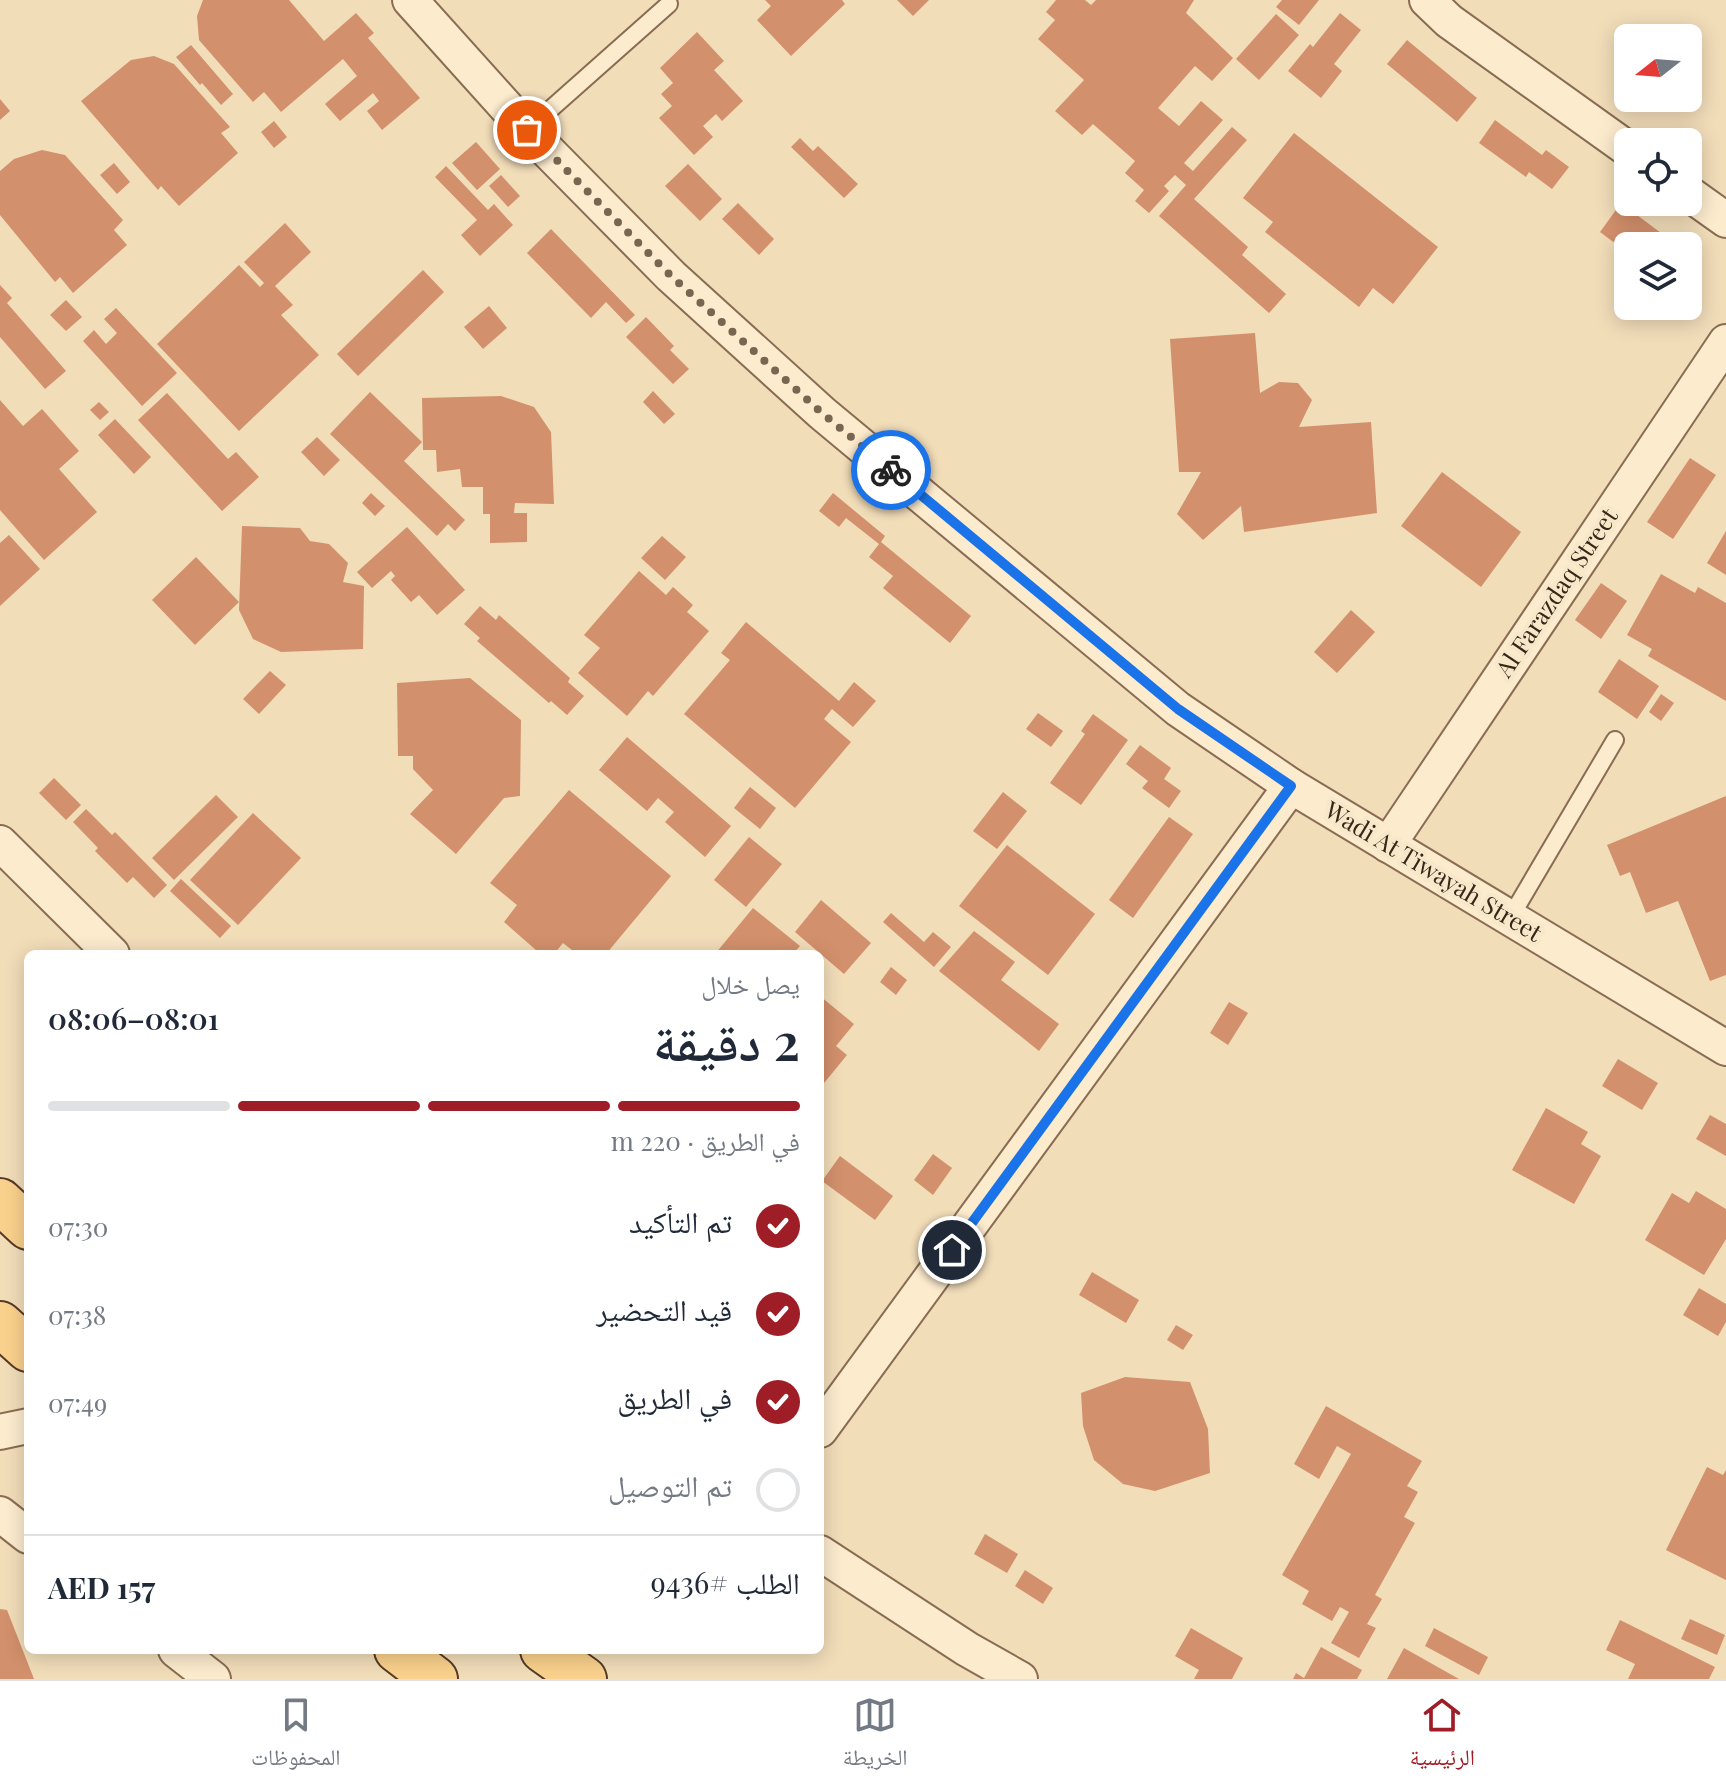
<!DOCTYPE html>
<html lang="ar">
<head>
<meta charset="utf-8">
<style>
  :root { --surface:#fff; --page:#f2f2f3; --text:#1f2937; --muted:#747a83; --line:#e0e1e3; --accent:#9e1d26 }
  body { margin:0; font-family:"Playfair Display","Noto Naskh Arabic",serif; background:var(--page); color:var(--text); direction:rtl; height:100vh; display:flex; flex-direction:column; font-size:30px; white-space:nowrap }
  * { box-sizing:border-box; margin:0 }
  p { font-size:26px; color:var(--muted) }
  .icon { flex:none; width:44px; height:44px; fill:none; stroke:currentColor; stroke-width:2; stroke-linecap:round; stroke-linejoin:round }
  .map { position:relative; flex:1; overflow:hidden; direction:ltr }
  .details { position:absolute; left:24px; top:950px; width:800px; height:704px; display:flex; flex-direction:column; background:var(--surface); border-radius:12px; box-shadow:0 4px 20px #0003; direction:rtl }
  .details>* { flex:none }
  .needle { width:52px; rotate:253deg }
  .controls { position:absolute; left:1614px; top:24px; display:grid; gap:16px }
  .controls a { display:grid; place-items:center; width:88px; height:88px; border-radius:12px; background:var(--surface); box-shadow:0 4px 20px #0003; font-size:40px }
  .pin { position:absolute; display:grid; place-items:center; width:68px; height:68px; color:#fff; margin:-34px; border:4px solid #fff; border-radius:50%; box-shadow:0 2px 8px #0007 }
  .courier { position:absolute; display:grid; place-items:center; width:80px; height:80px; margin:-40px; border:6px solid #1a73e8; border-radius:50%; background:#fff; color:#222; box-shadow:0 2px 10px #0007 }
  .overview em { font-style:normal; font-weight:600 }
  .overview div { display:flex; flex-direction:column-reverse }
  .overview { display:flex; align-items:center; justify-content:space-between; height:136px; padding:0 24px }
  h1 { font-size:52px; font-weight:600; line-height:60px }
  .bar { display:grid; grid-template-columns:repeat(4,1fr); gap:12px 8px; align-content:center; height:96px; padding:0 24px }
  .bar i { height:10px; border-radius:6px; background:var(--line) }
  .bar .selected { background:var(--accent) }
  .bar p { grid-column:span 4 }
  .line { display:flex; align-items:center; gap:20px; padding:0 24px; border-top:2px solid var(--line) }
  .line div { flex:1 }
  ol { padding:0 24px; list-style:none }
  li { display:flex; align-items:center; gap:24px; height:88px }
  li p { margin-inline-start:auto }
  li .icon { padding:8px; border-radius:50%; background:var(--accent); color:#fff; stroke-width:4 }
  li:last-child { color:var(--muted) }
  li i { width:44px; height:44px; border:4px solid var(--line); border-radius:50% }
  .menu { display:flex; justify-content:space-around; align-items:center; height:112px; border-top:2px solid var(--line); background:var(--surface); font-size:22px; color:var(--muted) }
  .menu a { display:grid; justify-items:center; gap:4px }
  .menu .selected { color:var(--accent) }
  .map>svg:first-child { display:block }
  .building { fill:#d3906c }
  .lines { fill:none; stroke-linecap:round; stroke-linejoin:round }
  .lane-casing { stroke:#896c53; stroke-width:20 }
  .street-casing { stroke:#896c53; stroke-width:38 }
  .primary-casing { stroke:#563b28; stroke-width:48 }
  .lane { stroke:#fcebcd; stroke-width:16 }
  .street { stroke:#fcebcd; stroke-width:34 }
  .primary { stroke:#fad18c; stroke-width:44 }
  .done { stroke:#786651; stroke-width:8; stroke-dasharray:0 14.4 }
  .route { stroke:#1a73e8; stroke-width:10 }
  .labels { text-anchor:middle; stroke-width:8; stroke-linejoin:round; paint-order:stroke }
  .street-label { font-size:24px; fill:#372619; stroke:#f8e8ca }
</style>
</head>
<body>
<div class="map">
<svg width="1726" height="1679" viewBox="0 0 1726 1679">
  <rect width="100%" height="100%" fill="#f2ddb9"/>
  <g class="building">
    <polygon points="203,0 289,0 324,41 356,13 374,33 368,38 420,98 382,130 367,111 379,101 373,93 340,121 325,104 357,76 343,59 281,112 264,92 253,102 199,40 197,16"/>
    <polygon points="765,0 842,0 845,4 791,56 757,20 771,6"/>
    <polygon points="897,0 929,0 913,16"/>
    <polygon points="1056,0 1085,0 1091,5 1096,0 1194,0 1186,13 1233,58 1212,81 1195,66 1158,108 1179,126 1201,101 1223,120 1184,163 1193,171 1232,127 1247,140 1194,199 1248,247 1242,255 1286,294 1269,313 1159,216 1186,185 1175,175 1164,186 1169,191 1149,213 1135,201 1144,190 1125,173 1135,161 1093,124 1082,135 1055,111 1084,80 1038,39 1055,20 1046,12"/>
    <polygon points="1282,0 1319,0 1299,25 1276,7"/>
    <polygon points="1340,13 1361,30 1334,64 1342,71 1321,98 1288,71 1310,44 1313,47"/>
    <polygon points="1276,14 1299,35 1259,80 1236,59"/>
    <polygon points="697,32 724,61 714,70 743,101 722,121 716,114 703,126 713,137 694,155 659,118 672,106 661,94 673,83 660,68"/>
    <polygon points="1407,40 1477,98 1457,122 1387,64"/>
    <polygon points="191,45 233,94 221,105 202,83 200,85 176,57"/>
    <polygon points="154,56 174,64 230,127 221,133 238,153 179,206 161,186 158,190 81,101 131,60"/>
    <polygon points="0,99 10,111 0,120"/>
    <polygon points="1495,120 1542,155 1546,150 1569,167 1552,189 1529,172 1526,177 1479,143"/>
    <polygon points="274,121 287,137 274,148 261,132"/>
    <polygon points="1294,133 1438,247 1393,304 1373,288 1359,307 1265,232 1273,222 1243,198"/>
    <polygon points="800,138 813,151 818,146 858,184 844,198 791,147"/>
    <polygon points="476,142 500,169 477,190 452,163"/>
    <polygon points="42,150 65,155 123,220 114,230 127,245 73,293 60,277 55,282 0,215 0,171 14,159"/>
    <polygon points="114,163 130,182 117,194 100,175"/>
    <polygon points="688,164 722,199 700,221 665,186"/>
    <polygon points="446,166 488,210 494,204 513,225 480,256 461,235 477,220 435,177"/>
    <polygon points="501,175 520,196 508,207 489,186"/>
    <polygon points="738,203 774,239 759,255 722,219"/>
    <polygon points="1621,203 1673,242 1670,246 1628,246 1628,253 1600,232"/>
    <polygon points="285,223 311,252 275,286 293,305 281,315 319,355 239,431 157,344 239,265 260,287 264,283 244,262"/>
    <polygon points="551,229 635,315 626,323 606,302 591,318 527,253"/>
    <polygon points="423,270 444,292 358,376 337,354"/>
    <polygon points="0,285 12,298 7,303 66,371 45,389 0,337"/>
    <polygon points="66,300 82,317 66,331 50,315"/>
    <polygon points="489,306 507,328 483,349 464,327"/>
    <polygon points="116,308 177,373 142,406 83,341 94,330 106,344 117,333 104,319"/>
    <polygon points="646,317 674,346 670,350 689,369 673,384 626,337"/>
    <polygon points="1255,333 1260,393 1279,382 1298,383 1312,400 1299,427 1371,422 1377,513 1244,532 1241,506 1203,540 1177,514 1201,472 1179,472 1170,339"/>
    <polygon points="653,391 675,414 664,424 643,402"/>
    <polygon points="370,392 422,442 404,461 465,520 455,531 448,524 437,536 330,434"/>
    <polygon points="167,393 228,459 236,452 259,477 222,511 138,420"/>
    <polygon points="501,396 534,407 551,432 554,504 515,503 514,513 527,513 527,542 490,543 490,514 483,514 483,487 462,487 460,469 437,472 436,450 423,450 422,398"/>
    <polygon points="0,400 23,426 42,409 79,451 59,469 97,512 44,560 0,510"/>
    <polygon points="99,402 109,412 100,420 90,410"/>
    <polygon points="115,419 151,457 134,474 98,435"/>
    <polygon points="317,437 340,460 324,476 301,452"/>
    <polygon points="1690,458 1716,475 1673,539 1647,522"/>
    <polygon points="1442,472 1521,532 1481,587 1401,526"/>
    <polygon points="371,493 385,506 375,516 362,503"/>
    <polygon points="833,493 885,536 881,542 971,616 950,643 883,588 893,576 869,557 879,544 846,518 839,527 819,511"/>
    <polygon points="242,526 300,528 310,541 329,544 348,563 343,582 364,586 363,649 281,652 253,639 239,610"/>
    <polygon points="407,527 465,590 437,615 419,595 411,602 391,580 395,576 391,571 372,588 357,572"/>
    <polygon points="1726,531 1726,575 1707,563"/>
    <polygon points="9,535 40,569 0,606 0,543"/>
    <polygon points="662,536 686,557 665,580 641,558"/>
    <polygon points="196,557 239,602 195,645 152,600"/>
    <polygon points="639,571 666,595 673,587 693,605 687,612 709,631 653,696 648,691 627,716 578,673 600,648 584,635"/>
    <polygon points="1661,574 1695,593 1698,587 1726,603 1726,701 1648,656 1652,649 1627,635"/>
    <polygon points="1601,583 1627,601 1601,639 1575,620"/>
    <polygon points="480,606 496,620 499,615 570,678 568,682 584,696 567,715 551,701 549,703 477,641 480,638 464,624"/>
    <polygon points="1351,610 1375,632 1337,673 1314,652"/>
    <polygon points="746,622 839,701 854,682 876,701 853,727 832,709 824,719 851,742 795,808 684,714 730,660 721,653"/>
    <polygon points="1619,659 1659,686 1637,719 1598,692"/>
    <polygon points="270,671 286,685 259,714 243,699"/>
    <polygon points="470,678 521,720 520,796 504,798 456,854 410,814 433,790 413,769 413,756 398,756 397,683"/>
    <polygon points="1661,694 1674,703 1661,721 1649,712"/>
    <polygon points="1038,713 1063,731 1051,747 1026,729"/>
    <polygon points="1093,714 1128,740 1081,805 1050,783 1085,734 1081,731"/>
    <polygon points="627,737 731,826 705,857 665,822 674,812 658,798 647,811 599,770"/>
    <polygon points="1140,745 1171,768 1164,779 1181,791 1169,808 1142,788 1148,781 1126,764"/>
    <polygon points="54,778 81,805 66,820 39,793"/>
    <polygon points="750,787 776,808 760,829 734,808"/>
    <polygon points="569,790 671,876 606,954 577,954 563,943 554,954 535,954 537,951 504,922 517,905 490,883"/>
    <polygon points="1003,792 1027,811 997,849 973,831"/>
    <polygon points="216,795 238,817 174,880 152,858"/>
    <polygon points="1726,796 1726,975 1710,981 1678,901 1646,913 1630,872 1620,876 1607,845"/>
    <polygon points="86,809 112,835 115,832 167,885 154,898 133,877 127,883 95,851 98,848 73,822"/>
    <polygon points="253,813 301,858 238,925 190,880"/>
    <polygon points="1169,817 1193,834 1133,918 1109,900"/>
    <polygon points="749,837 782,864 746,907 714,880"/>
    <polygon points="1007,845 1095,914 1048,975 959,906"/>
    <polygon points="181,879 231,926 220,938 170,891"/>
    <polygon points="821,900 871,943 844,974 795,932"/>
    <polygon points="753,908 800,946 793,954 715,954"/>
    <polygon points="891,913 924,942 933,932 951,947 934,967 883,922"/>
    <polygon points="974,931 1015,962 1001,980 1059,1024 1039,1051 939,971"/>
    <polygon points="891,967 907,980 896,995 880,982"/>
    <polygon points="820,996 854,1024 836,1046 847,1055 820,1088"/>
    <polygon points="1229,1002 1248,1013 1228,1045 1210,1033"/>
    <polygon points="1618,1059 1658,1083 1642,1110 1602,1086"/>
    <polygon points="1546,1108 1588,1132 1581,1144 1601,1156 1574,1204 1512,1170"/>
    <polygon points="1710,1115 1726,1124 1726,1156 1696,1139"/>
    <polygon points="933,1154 952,1168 933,1195 914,1180"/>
    <polygon points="840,1156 893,1196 875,1220 822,1181"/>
    <polygon points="1696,1191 1726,1209 1726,1239 1704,1275 1645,1240 1672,1193 1689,1203"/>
    <polygon points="1092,1272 1139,1300 1126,1323 1079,1295"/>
    <polygon points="1699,1288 1726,1304 1726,1322 1718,1336 1683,1315"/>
    <polygon points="1176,1325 1193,1335 1183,1350 1167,1340"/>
    <polygon points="1125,1377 1190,1382 1208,1429 1210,1473 1155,1491 1123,1484 1094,1460 1083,1426 1081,1393"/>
    <polygon points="1326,1406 1422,1461 1407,1486 1418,1492 1404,1517 1415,1523 1375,1595 1382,1599 1367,1624 1376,1628 1359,1658 1331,1643 1349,1612 1340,1607 1332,1621 1302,1604 1309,1591 1282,1575 1351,1454 1337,1446 1319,1479 1294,1464"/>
    <polygon points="1707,1467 1723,1475 1726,1470 1726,1580 1666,1550"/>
    <polygon points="985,1534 1018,1554 1007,1573 974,1554"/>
    <polygon points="1025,1570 1053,1588 1043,1604 1015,1586"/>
    <polygon points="0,1609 7,1610 34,1679 0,1679"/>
    <polygon points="1690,1619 1725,1635 1717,1655 1681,1639"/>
    <polygon points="1620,1620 1715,1667 1709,1679 1628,1679 1635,1664 1606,1650"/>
    <polygon points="1191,1628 1243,1658 1232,1679 1194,1679 1199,1670 1175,1656"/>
    <polygon points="1434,1628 1488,1657 1479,1675 1425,1646"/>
    <polygon points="1321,1647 1362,1670 1357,1679 1293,1679 1296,1673 1304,1678"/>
    <polygon points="1404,1648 1459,1679 1387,1679"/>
  </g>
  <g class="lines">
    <defs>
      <g id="lane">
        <polyline points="527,130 669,4"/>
        <polyline points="1510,918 1615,740"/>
      </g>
      <g id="street">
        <polyline points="410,0 527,130 671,276 822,413 1178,709 1291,786 1726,1048"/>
        <polyline points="1427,0 1449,21 1628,149"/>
        <polyline points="1688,193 1726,220"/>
        <polyline points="0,843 112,954"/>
        <polyline points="1388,845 1726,342"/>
        <polyline points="820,1430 1291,786"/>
        <polyline points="0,1432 28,1426"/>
        <polyline points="0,1514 28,1536"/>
        <polyline points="820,1553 967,1649 1020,1679"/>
        <polyline points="176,1650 213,1679"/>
      </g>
      <g id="primary">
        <polyline points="0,1201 28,1227"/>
        <polyline points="0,1324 28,1349"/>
        <polyline points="397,1650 435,1679"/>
        <polyline points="543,1650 584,1679"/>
      </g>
    </defs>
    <use href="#lane" class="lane-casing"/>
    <use href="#street" class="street-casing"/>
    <use href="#primary" class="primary-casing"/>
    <use href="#lane" class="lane"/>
    <use href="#street" class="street"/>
    <use href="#primary" class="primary"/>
  </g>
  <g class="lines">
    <polyline class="done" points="527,130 671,276 822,413 891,470"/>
    <polyline class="route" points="891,470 1178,709 1291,786 952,1250"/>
  </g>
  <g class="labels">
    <g class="street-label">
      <text transform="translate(1557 593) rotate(-56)" y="8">Al Farazdaq Street</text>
      <text transform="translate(1433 872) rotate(31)" y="8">Wadi At Tiwayah Street</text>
    </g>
  </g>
</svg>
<div class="controls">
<a><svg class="needle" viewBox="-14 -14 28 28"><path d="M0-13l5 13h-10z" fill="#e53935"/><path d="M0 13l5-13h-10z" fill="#747a83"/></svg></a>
<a><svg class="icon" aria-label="locate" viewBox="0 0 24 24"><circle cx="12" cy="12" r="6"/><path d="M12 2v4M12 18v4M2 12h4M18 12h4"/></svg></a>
<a><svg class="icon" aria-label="layers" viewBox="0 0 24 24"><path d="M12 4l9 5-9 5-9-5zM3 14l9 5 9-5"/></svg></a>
</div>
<div class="pin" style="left:527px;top:130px;background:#ea580c"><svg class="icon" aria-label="bag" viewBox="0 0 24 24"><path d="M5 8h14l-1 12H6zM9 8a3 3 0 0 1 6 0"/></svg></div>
<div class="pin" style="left:952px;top:1250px;background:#1f2937"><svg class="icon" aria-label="home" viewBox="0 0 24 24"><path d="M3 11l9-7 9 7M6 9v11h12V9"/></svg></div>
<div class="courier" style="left:891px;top:470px"><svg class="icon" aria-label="bike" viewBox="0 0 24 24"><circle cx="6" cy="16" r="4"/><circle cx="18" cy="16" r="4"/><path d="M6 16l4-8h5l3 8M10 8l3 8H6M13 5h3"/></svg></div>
<section class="details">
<div class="overview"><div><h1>2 دقيقة</h1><p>يصل خلال</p></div><em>08:01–08:06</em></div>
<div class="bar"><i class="selected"></i><i class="selected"></i><i class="selected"></i><i></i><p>في الطريق · 220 m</p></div>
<ol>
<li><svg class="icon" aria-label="check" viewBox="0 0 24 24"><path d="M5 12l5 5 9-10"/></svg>تم التأكيد<p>07:30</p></li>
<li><svg class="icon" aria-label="check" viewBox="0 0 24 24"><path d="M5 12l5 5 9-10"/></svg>قيد التحضير<p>07:38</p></li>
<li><svg class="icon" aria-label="check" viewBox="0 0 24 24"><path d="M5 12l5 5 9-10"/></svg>في الطريق<p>07:49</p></li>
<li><i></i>تم التوصيل</li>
</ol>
<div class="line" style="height:104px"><div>الطلب #9436</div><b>AED 157</b></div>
</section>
</div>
<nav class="menu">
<a class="selected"><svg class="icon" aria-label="home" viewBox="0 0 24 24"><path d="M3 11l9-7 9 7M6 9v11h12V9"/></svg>الرئيسية</a>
<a><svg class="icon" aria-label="map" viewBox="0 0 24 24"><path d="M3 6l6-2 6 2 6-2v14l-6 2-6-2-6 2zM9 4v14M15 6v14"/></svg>الخريطة</a>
<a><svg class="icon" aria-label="saved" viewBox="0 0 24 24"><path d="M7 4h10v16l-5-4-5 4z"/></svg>المحفوظات</a>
</nav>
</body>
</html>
